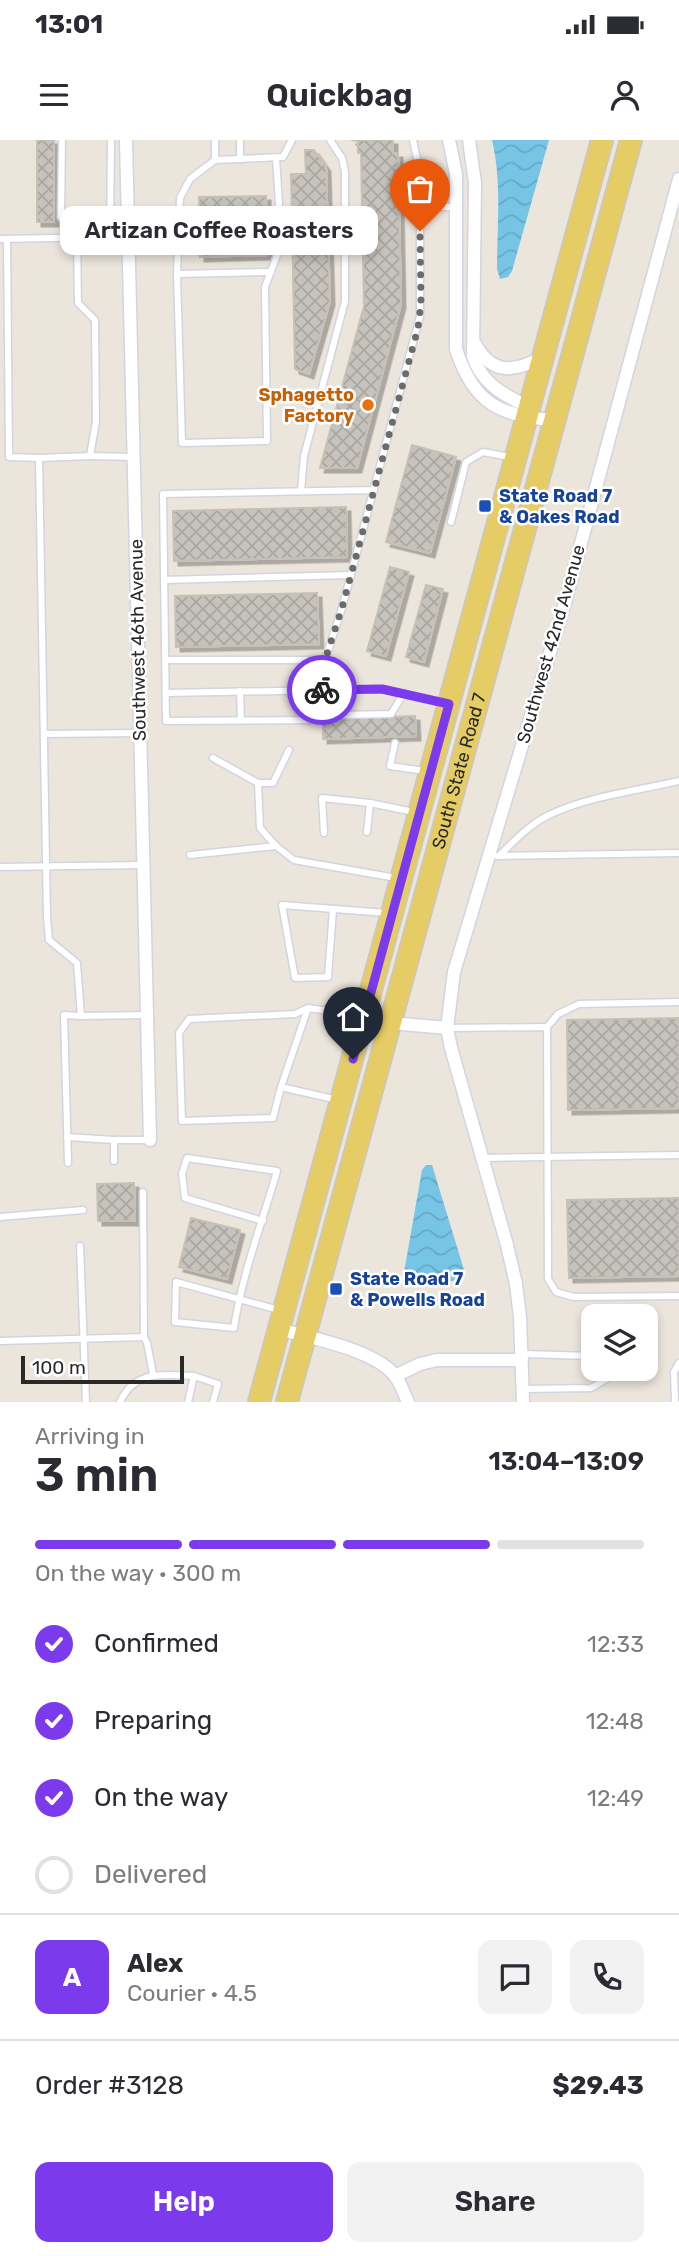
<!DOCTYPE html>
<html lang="en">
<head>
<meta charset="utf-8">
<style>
  :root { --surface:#fff; --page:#f2f2f3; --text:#2b2b33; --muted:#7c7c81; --line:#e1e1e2; --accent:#7c3aed }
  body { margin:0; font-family:Rubik,sans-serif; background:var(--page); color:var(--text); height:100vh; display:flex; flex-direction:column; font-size:26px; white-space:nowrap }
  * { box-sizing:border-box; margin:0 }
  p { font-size:23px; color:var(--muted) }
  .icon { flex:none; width:38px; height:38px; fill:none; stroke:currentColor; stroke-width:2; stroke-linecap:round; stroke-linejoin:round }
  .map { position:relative; height:1262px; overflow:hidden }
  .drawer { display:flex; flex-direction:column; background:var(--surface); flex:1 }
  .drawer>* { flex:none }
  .fabs { position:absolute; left:581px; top:1164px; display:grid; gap:14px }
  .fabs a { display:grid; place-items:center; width:77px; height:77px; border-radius:14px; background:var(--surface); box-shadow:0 4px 10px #0003; font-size:35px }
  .scale { position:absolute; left:21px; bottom:18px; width:163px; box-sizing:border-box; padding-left:7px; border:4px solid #292929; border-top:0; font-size:19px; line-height:24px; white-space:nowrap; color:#292929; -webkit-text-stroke:5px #fff; paint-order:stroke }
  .pin { position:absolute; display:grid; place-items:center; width:60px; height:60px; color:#fff; margin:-72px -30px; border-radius:50% 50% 50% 0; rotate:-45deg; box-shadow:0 0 7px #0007 }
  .pin .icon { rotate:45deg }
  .courier { position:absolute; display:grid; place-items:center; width:70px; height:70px; margin:-35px; border:5px solid #7c3aed; border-radius:50%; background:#fff; color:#222; box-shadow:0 2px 9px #0007 }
  .bubble { position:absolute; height:49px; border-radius:14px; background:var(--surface); box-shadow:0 4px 10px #0003; font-size:23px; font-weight:600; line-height:49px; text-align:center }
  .headline em { font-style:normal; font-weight:600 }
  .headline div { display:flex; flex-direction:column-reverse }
  .headline { display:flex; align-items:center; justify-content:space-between; height:119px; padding:0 35px }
  h1 { font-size:46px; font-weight:600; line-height:52px }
  .bar { display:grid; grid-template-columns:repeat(4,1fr); gap:10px 7px; align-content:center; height:84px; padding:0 35px }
  .bar i { height:9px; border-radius:5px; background:var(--line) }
  .bar .on { background:var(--accent) }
  .bar p { grid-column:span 4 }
  .line { display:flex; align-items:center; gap:18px; padding:0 35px; border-top:2px solid var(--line) }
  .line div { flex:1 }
  .round { display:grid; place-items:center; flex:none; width:74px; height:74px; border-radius:14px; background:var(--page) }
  ol { padding:0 35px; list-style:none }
  li { display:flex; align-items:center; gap:21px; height:77px }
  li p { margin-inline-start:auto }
  li .icon { padding:7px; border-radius:50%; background:var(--accent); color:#fff; stroke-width:4 }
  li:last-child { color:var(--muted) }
  li i { width:38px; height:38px; border:4px solid var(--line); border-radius:50% }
  .cta { display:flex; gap:14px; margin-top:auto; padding:14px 35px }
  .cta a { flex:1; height:80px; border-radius:14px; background:var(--accent); color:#fff; font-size:28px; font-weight:600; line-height:80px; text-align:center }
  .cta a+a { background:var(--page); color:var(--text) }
  .status { display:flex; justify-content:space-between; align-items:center; height:49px; padding:0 35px; background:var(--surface); direction:ltr }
  .status svg { height:19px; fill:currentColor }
  header { display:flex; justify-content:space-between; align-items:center; height:91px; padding:0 35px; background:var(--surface); font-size:32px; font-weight:600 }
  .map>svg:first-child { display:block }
  .water { fill:url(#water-waves) }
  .building { fill:url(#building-cross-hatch); stroke:#c6c1b6; stroke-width:2; filter:url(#shadow) }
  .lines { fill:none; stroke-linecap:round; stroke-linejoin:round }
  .lane-casing { stroke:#d2d4e1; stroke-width:9 }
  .street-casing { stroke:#d2d4e1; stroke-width:15 }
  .primary-casing { stroke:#c7c7c7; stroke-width:24 }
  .lane { stroke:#fff; stroke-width:6 }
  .street { stroke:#fff; stroke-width:12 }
  .primary { stroke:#e6cc65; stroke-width:21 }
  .done { stroke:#6d6b68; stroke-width:7; stroke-dasharray:0 12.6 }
  .route { stroke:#7c3aed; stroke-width:9 }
  .food-dot { fill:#e8710a; stroke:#fff; stroke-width:2.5 }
  .transit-dot { fill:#1a4fb4; stroke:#fff; stroke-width:2.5 }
  .labels { text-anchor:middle; stroke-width:5; stroke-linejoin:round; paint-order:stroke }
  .food-label { font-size:18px; font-weight:bold; fill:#c56008; stroke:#fff; text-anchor:end }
  .transit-label { font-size:18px; font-weight:bold; fill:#164399; stroke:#fff; text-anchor:start }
  .street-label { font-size:18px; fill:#292929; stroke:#fff }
</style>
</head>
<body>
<div class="status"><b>13:01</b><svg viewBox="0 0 49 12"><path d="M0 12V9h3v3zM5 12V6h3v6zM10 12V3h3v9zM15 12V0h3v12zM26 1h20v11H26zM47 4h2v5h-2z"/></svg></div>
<header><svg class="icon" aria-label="menu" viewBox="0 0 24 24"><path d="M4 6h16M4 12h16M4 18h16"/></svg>Quickbag<svg class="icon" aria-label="person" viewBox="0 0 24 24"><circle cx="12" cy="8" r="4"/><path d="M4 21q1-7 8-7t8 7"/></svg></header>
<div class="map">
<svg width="679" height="1262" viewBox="0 0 679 1262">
  <defs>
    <pattern id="water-waves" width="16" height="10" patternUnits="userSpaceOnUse" patternTransform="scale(1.75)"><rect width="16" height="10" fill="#76c5e6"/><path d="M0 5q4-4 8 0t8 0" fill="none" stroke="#66a9c5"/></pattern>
    <pattern id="building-cross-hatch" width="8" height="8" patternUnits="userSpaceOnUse" patternTransform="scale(1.75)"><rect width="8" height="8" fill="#c6c2bc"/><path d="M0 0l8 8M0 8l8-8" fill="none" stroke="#aaa7a2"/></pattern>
    <filter id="shadow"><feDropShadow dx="4.5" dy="4.5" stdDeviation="0" flood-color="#0004"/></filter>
  </defs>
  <rect width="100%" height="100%" fill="#ebe5dc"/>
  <g class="water">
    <path d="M 492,0 L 549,0 L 512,131 L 508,137 L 500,139 L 497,129 C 497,86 502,42 492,0 Z"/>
    <path d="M 426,1025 L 432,1025 L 465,1133 C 453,1148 423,1142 406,1143 L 403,1138 L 422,1030 Z"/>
  </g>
  <g class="building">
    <rect x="37" y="0" width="17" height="82"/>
    <polygon points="351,0 393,0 393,13 398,13 401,164 357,328 320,328 364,166 361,13 358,13 358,1"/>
    <polygon points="305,10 314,10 326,27 330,161 309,234 295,229 291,34 306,34"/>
    <polygon points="266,56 267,115 200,117 199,57"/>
    <polygon points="412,305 456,317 430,413 386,402"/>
    <polygon points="346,367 347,417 174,421 173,371"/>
    <polygon points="390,427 409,432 386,516 367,511"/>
    <polygon points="426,445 443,449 424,522 406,517"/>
    <polygon points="317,453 319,504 176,507 175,456"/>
    <polygon points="415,576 416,596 323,599 323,579"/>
    <polygon points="679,878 679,968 568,970 567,880"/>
    <polygon points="134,1043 135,1081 98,1081 97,1044"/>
    <polygon points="679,1058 679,1136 569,1138 567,1060"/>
    <polygon points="191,1078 240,1090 227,1139 179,1127"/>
  </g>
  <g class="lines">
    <defs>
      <g id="lane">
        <polyline points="215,0 215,20 283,17 292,0"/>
        <polyline points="240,0 240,19"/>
        <polyline points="215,20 190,39 180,58 177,134 182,303 267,301 265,147 279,110 279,64 276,18"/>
        <polyline points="420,67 456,67"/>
        <polyline points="110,97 129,97"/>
        <polyline points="0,99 110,97 111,0"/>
        <polyline points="7,99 9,317 39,318 90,316 96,281 95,180 78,163 77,99 61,77 62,0"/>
        <polyline points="177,134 271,132"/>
        <polyline points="90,316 134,317"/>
        <polyline points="39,318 47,778 49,800 77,823 81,876 64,875 68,1023"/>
        <polyline points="374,350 163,354 166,581 310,580 318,573 325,520 342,468 420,176 420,33 413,0"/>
        <polyline points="301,351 304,316 345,161 345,32 342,18 330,0"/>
        <polyline points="451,382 466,322 483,312 510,317"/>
        <polyline points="164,440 351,435"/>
        <polyline points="166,520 325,520"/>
        <polyline points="240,551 241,580"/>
        <polyline points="167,553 382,549 447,564"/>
        <polyline points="318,573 341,575 391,574 404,553"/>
        <polyline points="44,594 141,593"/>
        <polyline points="395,603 390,626 425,631"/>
        <polyline points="213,618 258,643 260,688 276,706 294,720 396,738"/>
        <polyline points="258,643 273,643 289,610"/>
        <polyline points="367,692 370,663"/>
        <polyline points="324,693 322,658 370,663 414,672"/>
        <polyline points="190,715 276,706"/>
        <polyline points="497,716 679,713"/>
        <path d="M 499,716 C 514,701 530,684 549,675 C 589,656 636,651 679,641"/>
        <polyline points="0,727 144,725"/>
        <polyline points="333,769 328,837 295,838 282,765 387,773"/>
        <polyline points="308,868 295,874 189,879 179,893 182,981 273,978 281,947 338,960"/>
        <polyline points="81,876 147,875"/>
        <polyline points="547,887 558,874 579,864 679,862"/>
        <polyline points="447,888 547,887 548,1139 556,1152 574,1157 679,1156"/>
        <polyline points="281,947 308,868 359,875"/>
        <polyline points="67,997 114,1000 114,1021"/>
        <polyline points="114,1000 150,1000"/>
        <polyline points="482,1018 679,1015"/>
        <polyline points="143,1052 144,1197"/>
        <polyline points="0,1077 83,1070"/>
        <path d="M 263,1081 L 185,1058 L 182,1034 L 187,1018 L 277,1031 C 262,1083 242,1135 234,1188 L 175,1182 L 176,1142 L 279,1170"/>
        <polyline points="80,1106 86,1262"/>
        <polyline points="0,1201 144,1197 147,1203 153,1234"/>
        <polyline points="522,1214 593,1216"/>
        <polyline points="523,1249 591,1248 613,1235 614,1228"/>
        <path d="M 120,1262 C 135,1229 164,1235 194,1236"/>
        <polyline points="188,1262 194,1236 218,1244 213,1262"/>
        <polyline points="675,1262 674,1232 679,1223"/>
      </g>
      <g id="street">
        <polyline points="126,0 150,1000"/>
        <path d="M 449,0 L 456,34 L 456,209 C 473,263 500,277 555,280"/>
        <path d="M 469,0 L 475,43 L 473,216 C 482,245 507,257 533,269"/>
        <path d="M 474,202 C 491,235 513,233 543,217"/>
        <polyline points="364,876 391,883 447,888 454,832 566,459 679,39"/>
        <polyline points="447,888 451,908 507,1105 516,1144 520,1177 523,1262"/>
        <path d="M 279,1189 C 310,1198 377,1210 396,1237 C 401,1244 404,1254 408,1262"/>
        <polyline points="395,1236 420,1224 437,1220 522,1220"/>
      </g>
      <g id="primary">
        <polyline points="259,1262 602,0"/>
        <path id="s1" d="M 287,1262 L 631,0"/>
      </g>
    </defs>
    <use href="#lane" class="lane-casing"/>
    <use href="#street" class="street-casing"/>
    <use href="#primary" class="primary-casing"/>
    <use href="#lane" class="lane"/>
    <use href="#street" class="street"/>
    <use href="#primary" class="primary"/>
  </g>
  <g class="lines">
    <polyline class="done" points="322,550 325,520 342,468 418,188 421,163 420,91"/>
    <polyline class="route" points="322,550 382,549 449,564 353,919"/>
  </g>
  <circle class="food-dot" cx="368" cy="265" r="7"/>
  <g class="transit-dot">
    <rect x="478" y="359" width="14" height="14" rx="3.5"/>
    <rect x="329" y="1142" width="14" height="14" rx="3.5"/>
  </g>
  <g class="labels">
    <g class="food-label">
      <text x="354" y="261">Sphagetto<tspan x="354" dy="21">Factory</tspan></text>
    </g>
    <g class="transit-label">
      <text x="499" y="362">State Road 7<tspan x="499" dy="21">&amp; Oakes Road</tspan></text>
      <text x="350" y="1145">State Road 7<tspan x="350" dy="21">&amp; Powells Road</tspan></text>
    </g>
    <g class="street-label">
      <text transform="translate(138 500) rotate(-91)" y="6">Southwest 46th Avenue</text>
      <text transform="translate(551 504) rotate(-74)" y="6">Southwest 42nd Avenue</text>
      <text dy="6" stroke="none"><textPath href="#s1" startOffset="654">South State Road 7</textPath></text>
    </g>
  </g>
</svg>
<div class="fabs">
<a><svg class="icon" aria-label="layers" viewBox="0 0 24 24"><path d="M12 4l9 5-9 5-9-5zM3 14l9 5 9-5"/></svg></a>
</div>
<div class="scale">100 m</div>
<div class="pin" style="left:420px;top:91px;background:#ea580c"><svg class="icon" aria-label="bag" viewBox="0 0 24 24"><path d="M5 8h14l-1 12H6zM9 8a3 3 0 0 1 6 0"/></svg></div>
<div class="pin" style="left:353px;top:919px;background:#1f2937"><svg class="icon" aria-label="home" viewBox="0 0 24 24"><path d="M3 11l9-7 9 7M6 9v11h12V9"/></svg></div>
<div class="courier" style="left:322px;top:550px"><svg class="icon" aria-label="bike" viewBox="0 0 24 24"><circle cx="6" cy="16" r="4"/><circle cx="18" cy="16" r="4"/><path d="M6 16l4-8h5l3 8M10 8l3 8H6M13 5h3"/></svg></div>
<div class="bubble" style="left:60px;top:66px;width:318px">Artizan Coffee Roasters</div>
</div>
<section class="drawer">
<div class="headline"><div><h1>3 min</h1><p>Arriving in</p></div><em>13:04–13:09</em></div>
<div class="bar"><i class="on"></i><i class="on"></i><i class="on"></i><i></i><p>On the way · 300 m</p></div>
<ol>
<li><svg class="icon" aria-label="check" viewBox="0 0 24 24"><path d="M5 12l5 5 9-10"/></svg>Confirmed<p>12:33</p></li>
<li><svg class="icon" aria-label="check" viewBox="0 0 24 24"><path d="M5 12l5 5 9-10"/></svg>Preparing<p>12:48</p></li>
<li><svg class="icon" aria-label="check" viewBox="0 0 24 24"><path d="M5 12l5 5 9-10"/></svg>On the way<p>12:49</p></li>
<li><i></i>Delivered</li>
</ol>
<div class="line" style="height:126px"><b class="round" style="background:var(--accent);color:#fff">A</b><div><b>Alex</b><p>Courier · 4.5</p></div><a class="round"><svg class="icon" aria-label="chat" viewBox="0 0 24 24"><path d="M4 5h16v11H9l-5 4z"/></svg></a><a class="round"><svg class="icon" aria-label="phone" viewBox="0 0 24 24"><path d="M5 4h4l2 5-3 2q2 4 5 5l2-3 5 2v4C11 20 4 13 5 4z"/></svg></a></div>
<div class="line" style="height:91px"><div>Order #3128</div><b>$29.43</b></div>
<div class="cta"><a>Help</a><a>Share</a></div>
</section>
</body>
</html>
